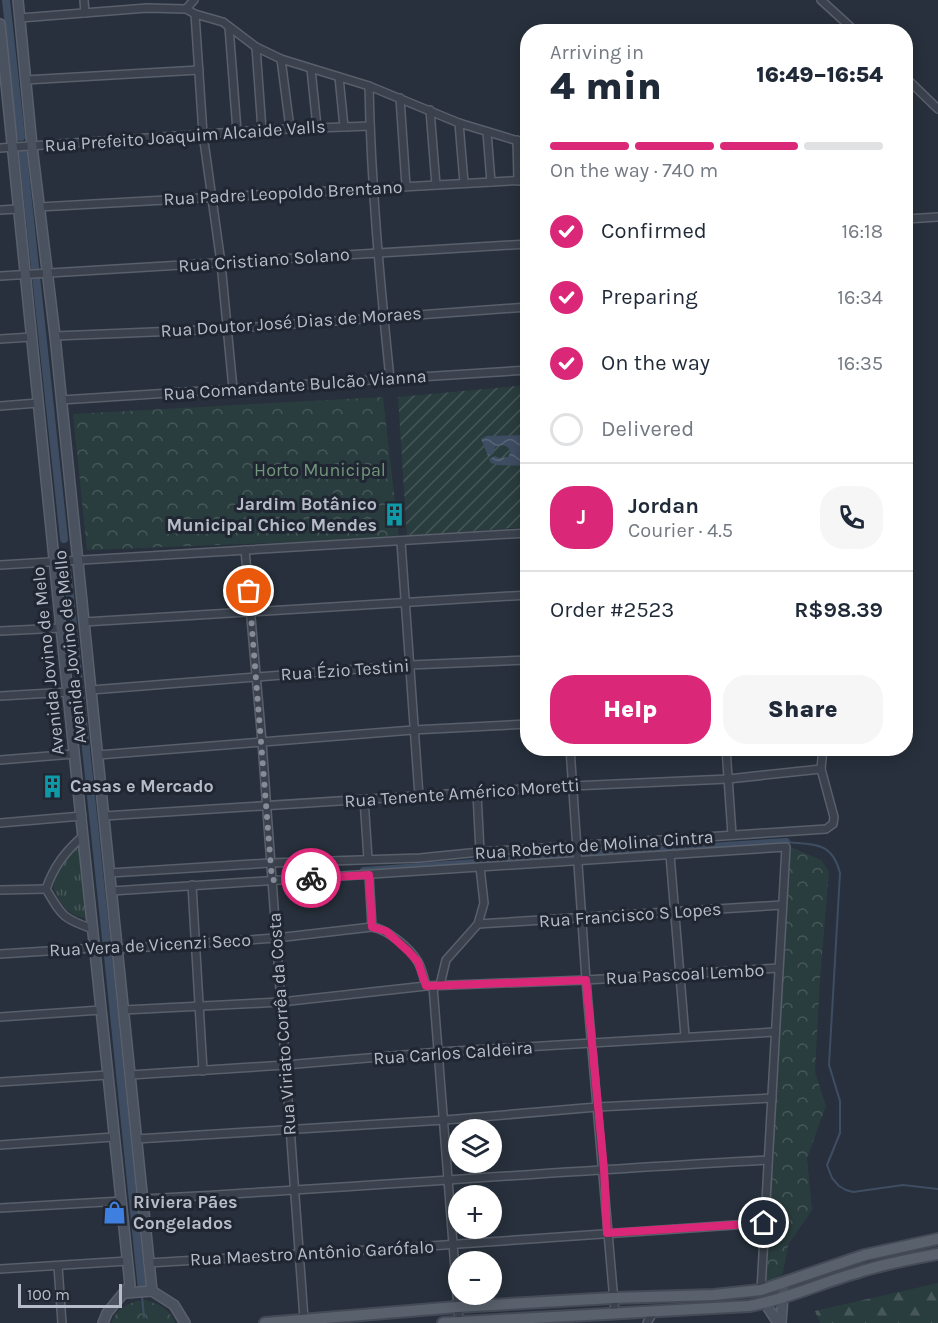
<!DOCTYPE html>
<html lang="en">
<head>
<meta charset="utf-8">
<style>
  :root { --surface:#fff; --page:#f6f6f7; --text:#1f2937; --muted:#747a83; --line:#e0e1e3; --accent:#db2777 }
  body { margin:0; font-family:Karla,sans-serif; background:var(--page); color:var(--text); height:100vh; display:flex; flex-direction:column; font-size:22px; white-space:nowrap }
  * { box-sizing:border-box; margin:0 }
  p { font-size:20px; color:var(--muted) }
  .icon { flex:none; width:33px; height:33px; fill:none; stroke:currentColor; stroke-width:2; stroke-linecap:round; stroke-linejoin:round }
  .map { position:relative; flex:1; overflow:hidden }
  .details { position:absolute; left:520px; top:24px; width:393px; height:732px; display:flex; flex-direction:column; background:var(--surface); border-radius:24px; box-shadow:0 3px 15px #0003 }
  .details>* { flex:none }
  .tools { position:absolute; left:448px; top:1119px; display:grid; gap:12px }
  .tools a { display:grid; place-items:center; width:54px; height:54px; border-radius:50%; background:var(--surface); box-shadow:0 3px 15px #0003; font-size:30px }
  .scale { position:absolute; left:18px; bottom:15px; width:104px; box-sizing:border-box; padding-left:6px; border:3px solid #b7bdc8; border-top:0; font-size:16px; line-height:21px; white-space:nowrap; color:#b7bdc8; -webkit-text-stroke:4px #202732; paint-order:stroke }
  .pin { position:absolute; display:grid; place-items:center; width:51px; height:51px; color:#fff; margin:-26px; border:3px solid #fff; border-radius:50%; box-shadow:0 2px 6px #0007 }
  .courier { position:absolute; display:grid; place-items:center; width:60px; height:60px; margin:-30px; border:4px solid #db2777; border-radius:50%; background:#fff; color:#222; box-shadow:0 2px 8px #0007 }
  .overview em { font-style:normal; font-weight:800 }
  .overview div { display:flex; flex-direction:column-reverse }
  .overview { display:flex; align-items:center; justify-content:space-between; height:102px; padding:0 30px }
  h1 { font-size:39px; font-weight:800; line-height:45px }
  .bar { display:grid; grid-template-columns:repeat(4,1fr); gap:9px 6px; align-content:center; height:72px; padding:0 30px }
  .bar i { height:8px; border-radius:4px; background:var(--line) }
  .bar .current { background:var(--accent) }
  .bar p { grid-column:span 4 }
  .line { display:flex; align-items:center; gap:15px; padding:0 30px; border-top:2px solid var(--line) }
  .line div { flex:1 }
  .round { display:grid; place-items:center; flex:none; width:63px; height:63px; border-radius:24px; background:var(--page) }
  ol { padding:0 30px; list-style:none }
  li { display:flex; align-items:center; gap:18px; height:66px }
  li p { margin-inline-start:auto }
  li .icon { padding:6px; border-radius:50%; background:var(--accent); color:#fff; stroke-width:4 }
  li:last-child { color:var(--muted) }
  li i { width:33px; height:33px; border:3px solid var(--line); border-radius:50% }
  .cta { display:flex; gap:12px; margin-top:auto; padding:12px 30px }
  .cta a { flex:1; height:69px; border-radius:24px; background:var(--accent); color:#fff; font-size:24px; font-weight:800; line-height:69px; text-align:center }
  .cta a+a { background:var(--page); color:var(--text) }
  .map>svg:first-child { display:block }
  .grass { fill:url(#grass-tufts) }
  .forest { fill:url(#forest-firs) }
  .park { fill:url(#park-crowns) }
  .garden { fill:url(#garden-furrows) }
  .water { fill:url(#water-waves) }
  .lines { fill:none; stroke-linecap:round; stroke-linejoin:round }
  .stream { stroke:#3f4d63; stroke-width:2 }
  .canal { stroke:#3f4d63; stroke-width:8 }
  .street-casing { stroke:#59606b; stroke-width:10 }
  .secondary-casing { stroke:#59606b; stroke-width:12 }
  .primary-casing { stroke:#444b56; stroke-width:14 }
  .street { stroke:#3b424d; stroke-width:7 }
  .secondary { stroke:#4a515f; stroke-width:9 }
  .primary { stroke:#59616c; stroke-width:10 }
  .done { stroke:#858c97; stroke-width:6; stroke-dasharray:0 10.8 }
  .route { stroke:#db2777; stroke-width:8 }
  .labels { text-anchor:middle; stroke-width:6; stroke-linejoin:round; paint-order:stroke }
  .street-label { font-size:18px; fill:#b7bdc8; stroke:#202732 }
  .park-label { font-size:18px; fill:#71967a; stroke:#202732 }
  .poi-label { font-size:18px; font-weight:bold; fill:#b7bdc8; stroke:#202732; text-anchor:start }
</style>
</head>
<body>
<div class="map">
<svg width="938" height="1323" viewBox="0 0 938 1323">
  <defs>
    <pattern id="grass-tufts" width="24" height="20" patternUnits="userSpaceOnUse" patternTransform="scale(1.5)"><rect width="24" height="20" fill="#2a3d3e"/><path d="M3 7l-1-3M5 7V3M7 7l1-3M15 17l-1-3M17 17v-4M19 17l1-3" fill="none" stroke="#475758"/></pattern>
    <pattern id="forest-firs" width="22" height="20" patternUnits="userSpaceOnUse" patternTransform="scale(1.5)"><rect width="22" height="20" fill="#2a3d3e"/><path d="M5 1l3.5 6h-7zM16 11l3.5 6h-7z" fill="#475758"/></pattern>
    <pattern id="park-crowns" width="20" height="18" patternUnits="userSpaceOnUse" patternTransform="scale(1.5)"><rect width="20" height="18" fill="#2a3d3e"/><path d="M2 6a3 3 0 1 1 6 0M12 15a3 3 0 1 1 6 0" fill="none" stroke="#475758"/></pattern>
    <pattern id="garden-furrows" width="10" height="10" patternUnits="userSpaceOnUse" patternTransform="scale(1.5)"><rect width="10" height="10" fill="#2a3d3e"/><path d="M-1 1l2-2M0 10L10 0M9 11l2-2" fill="none" stroke="#475758"/></pattern>
    <pattern id="water-waves" width="16" height="10" patternUnits="userSpaceOnUse" patternTransform="scale(1.5)"><rect width="16" height="10" fill="#3f4d63"/><path d="M0 5q4-4 8 0t8 0" fill="none" stroke="#586578"/></pattern>
  </defs>
  <rect width="100%" height="100%" fill="#27303c"/>
  <path class="grass" d="M 80,842 L 87,919 C 66,914 63,907 53,888 L 57,872 Z"/>
  <polygon class="forest" points="938,1283 938,1323 820,1323 815,1311"/>
  <g class="park">
    <polygon points="383,397 399,538 87,550 73,414"/>
    <polygon points="786,845 821,860 829,872 820,978 815,1072 826,1106 807,1158 812,1210 788,1245 783,1273 761,1290"/>
    <path d="M 144,1300 C 159,1303 169,1309 175,1323 L 111,1323 C 117,1308 128,1302 144,1300 Z"/>
  </g>
  <polygon class="garden" points="528,385 528,527 407,536 398,397"/>
  <path class="water" d="M 528,435 L 528,466 L 498,465 L 491,463 L 489,459 L 495,456 L 499,458 L 508,457 L 510,453 L 509,449 C 506,444 499,445 495,447 L 494,453 L 488,456 L 481,439 L 487,436 Z"/>
  <g class="lines">
    <g class="stream">
      <path d="M 786,842 C 814,845 832,841 840,873 L 829,1065 L 840,1101 L 840,1133 L 827,1165 L 832,1178 L 839,1186 L 846,1190 L 853,1192 L 903,1185 L 938,1189"/>
      <polyline points="142,1296 144,1317"/>
    </g>
    <g class="canal">
      <polyline points="6,0 21,137"/>
      <polyline points="23,154 64,539"/>
      <polyline points="67,568 106,939"/>
      <polyline points="583,855 786,842"/>
      <polyline points="364,871 571,856"/>
      <polyline points="108,956 142,1290"/>
    </g>
    <defs>
      <g id="street">
        <polyline points="84,0 85,13"/>
        <polyline points="821,0 856,32"/>
        <polyline points="186,9 194,0"/>
        <polyline points="195,14 223,22 256,47 281,59 369,86 459,123 528,144"/>
        <polyline points="20,18 147,8 186,9 195,14 203,134 221,263 233,389"/>
        <polyline points="229,27 237,131"/>
        <polyline points="256,47 262,130"/>
        <polyline points="281,59 290,128"/>
        <polyline points="311,69 317,127"/>
        <polyline points="339,77 344,127"/>
        <polyline points="906,78 938,109"/>
        <polyline points="25,80 199,70"/>
        <path d="M 369,86 C 371,184 380,281 390,379"/>
        <polyline points="400,98 406,186"/>
        <polyline points="430,110 436,185"/>
        <polyline points="459,123 464,183"/>
        <polyline points="487,132 491,182"/>
        <polyline points="517,140 518,181"/>
        <polyline points="0,148 262,130 370,126"/>
        <polyline points="39,207 528,180"/>
        <polyline points="0,210 18,209"/>
        <polyline points="906,219 938,217"/>
        <polyline points="0,276 528,244"/>
        <polyline points="55,336 226,329 528,307"/>
        <polyline points="0,339 32,337"/>
        <polyline points="61,400 528,370"/>
        <polyline points="0,406 38,403"/>
        <polyline points="401,542 419,796"/>
        <polyline points="245,550 262,742 304,1319"/>
        <polyline points="0,565 528,533"/>
        <polyline points="84,622 528,595"/>
        <polyline points="0,631 61,628"/>
        <polyline points="91,690 410,665 528,660"/>
        <polyline points="0,696 69,692"/>
        <polyline points="570,748 586,980 615,1313"/>
        <polyline points="726,748 732,835"/>
        <polyline points="98,755 413,730 528,724"/>
        <polyline points="0,760 74,754"/>
        <polyline points="477,793 480,852"/>
        <polyline points="364,799 368,859"/>
        <polyline points="104,816 572,786 728,779 821,769"/>
        <polyline points="0,823 82,816"/>
        <path d="M 83,836 C 65,852 54,866 46,889 C 62,916 62,918 93,929"/>
        <polyline points="670,855 685,1036"/>
        <polyline points="110,873 270,863 420,858 480,852 826,829 833,824 834,817 821,769 823,748"/>
        <polyline points="369,875 372,927"/>
        <polyline points="192,885 203,1071"/>
        <polyline points="0,890 46,889"/>
        <polyline points="112,891 786,847 761,1290"/>
        <polyline points="478,924 782,905"/>
        <path d="M 0,954 L 94,948 L 118,949 L 276,938 L 372,927 C 387,929 410,948 418,962 C 422,969 424,979 426,986"/>
        <polyline points="440,985 446,960 478,924 484,903 480,867"/>
        <polyline points="433,986 459,1321"/>
        <polyline points="124,1010 281,1002 426,986 586,980 779,968"/>
        <polyline points="0,1017 101,1010"/>
        <polyline points="130,1075 285,1065 439,1052 775,1032"/>
        <polyline points="0,1082 108,1075"/>
        <polyline points="136,1139 445,1120 597,1107 772,1098"/>
        <polyline points="0,1145 114,1137"/>
        <path d="M 142,1199 C 351,1188 559,1171 768,1160"/>
        <polyline points="0,1208 122,1201"/>
        <polyline points="148,1263 400,1248 764,1223"/>
        <polyline points="58,1266 62,1323"/>
        <polyline points="0,1269 128,1261"/>
        <polyline points="647,1323 654,1311"/>
      </g>
      <g id="secondary">
        <polyline points="18,0 32,146 55,336 152,1291"/>
        <polyline points="0,24 61,628 130,1285 107,1313 103,1323"/>
        <polyline points="152,1291 174,1305 185,1323"/>
        <polyline points="126,1293 152,1291"/>
        <polyline points="765,1303 778,1323"/>
        <polyline points="781,1323 784,1283"/>
      </g>
      <g id="primary">
        <polyline points="265,1323 457,1307 613,1298 714,1295 761,1290 865,1255 938,1239"/>
        <path d="M 443,1323 L 749,1306 C 785,1300 820,1283 856,1273 C 883,1264 910,1259 938,1254"/>
      </g>
    </defs>
    <use href="#street" class="street-casing"/>
    <use href="#secondary" class="secondary-casing"/>
    <use href="#primary" class="primary-casing"/>
    <use href="#street" class="street"/>
    <use href="#secondary" class="secondary"/>
    <use href="#primary" class="primary"/>
  </g>
  <g class="lines">
    <polyline class="done" points="249,591 272,880 311,878"/>
    <polyline class="route" points="311,878 369,875 372,927 386,931 409,952 418,962 426,986 586,980 604,1169 607,1233 764,1223"/>
  </g>
  <defs>
    <symbol id="building-bare" viewBox="-9 -9 18 18"><path d="M-4-6H4V6H1V3H-1V6H-4ZM-2.5-4.3h1.7v1.8h-1.7ZM.8-4.3h1.7v1.8H.8ZM-2.5-1h1.7V.8h-1.7ZM.8-1h1.7V.8H.8Z" fill="#0f9aa8" stroke="#202732" stroke-width="2.5" paint-order="stroke"/></symbol>
    <symbol id="shop-bare" viewBox="-9 -9 18 18"><path d="M-5-2.5h2.3a2.7 3.5 0 0 1 5.4 0H5L5.5 6h-11ZM-1.5-2.5h3a1.5 2.3 0 0 0-3 0Z" fill="#3f7fe0" stroke="#202732" stroke-width="2.5" paint-order="stroke"/></symbol>
  </defs>
  <g fill-rule="evenodd">
    <use href="#building-bare" x="378" y="498" width="33" height="33"/>
    <use href="#building-bare" x="36" y="770" width="33" height="33"/>
    <use href="#shop-bare" x="98" y="1196" width="33" height="33"/>
  </g>
  <g class="labels">
    <g class="street-label">
      <text transform="translate(185 136) rotate(-4)" y="6">Rua Prefeito Joaquim Alcaide Valls</text>
      <text transform="translate(283 193) rotate(-3)" y="6">Rua Padre Leopoldo Brentano</text>
      <text transform="translate(264 260) rotate(-4)" y="6">Rua Cristiano Solano</text>
      <text transform="translate(291 322) rotate(-4)" y="6">Rua Doutor José Dias de Moraes</text>
      <text transform="translate(295 385) rotate(-4)" y="6">Rua Comandante Bulcão Vianna</text>
      <text transform="translate(70 647) rotate(-96)" y="6">Avenida Jovino de Mello</text>
      <text transform="translate(48 661) rotate(-96)" y="6">Avenida Jovino de Melo</text>
      <text transform="translate(345 670) rotate(-4)" y="6">Rua Ézio Testini</text>
      <text transform="translate(462 793) rotate(-4)" y="6">Rua Tenente Américo Moretti</text>
      <text transform="translate(594 845) rotate(-4)" y="6">Rua Roberto de Molina Cintra</text>
      <text transform="translate(630 915) rotate(-4)" y="6">Rua Francisco S Lopes</text>
      <text transform="translate(150 945) rotate(-3)" y="6">Rua Vera de Vicenzi Seco</text>
      <text transform="translate(685 974) rotate(-3)" y="6">Rua Pascoal Lembo</text>
      <text transform="translate(282 1024) rotate(-94)" y="6">Rua Viriato Corrêa da Costa</text>
      <text transform="translate(453 1053) rotate(-4)" y="6">Rua Carlos Caldeira</text>
      <text transform="translate(312 1253) rotate(-3)" y="6">Rua Maestro Antônio Garófalo</text>
    </g>
    <g class="park-label">
      <text x="320" y="476">Horto Municipal</text>
    </g>
    <g class="poi-label">
      <text x="377" y="510" text-anchor="end">Jardim Botânico<tspan x="377" dy="21">Municipal Chico Mendes</tspan></text>
      <text x="70" y="792">Casas e Mercado</text>
      <text x="133" y="1208">Riviera Pães<tspan x="133" dy="21">Congelados</tspan></text>
    </g>
  </g>
</svg>
<div class="tools">
<a><svg class="icon" aria-label="layers" viewBox="0 0 24 24"><path d="M12 4l9 5-9 5-9-5zM3 14l9 5 9-5"/></svg></a>
<a>+</a>
<a>−</a>
</div>
<div class="scale">100 m</div>
<div class="pin" style="left:249px;top:591px;background:#ea580c"><svg class="icon" aria-label="bag" viewBox="0 0 24 24"><path d="M5 8h14l-1 12H6zM9 8a3 3 0 0 1 6 0"/></svg></div>
<div class="pin" style="left:764px;top:1223px;background:#1f2937"><svg class="icon" aria-label="home" viewBox="0 0 24 24"><path d="M3 11l9-7 9 7M6 9v11h12V9"/></svg></div>
<div class="courier" style="left:311px;top:878px"><svg class="icon" aria-label="bike" viewBox="0 0 24 24"><circle cx="6" cy="16" r="4"/><circle cx="18" cy="16" r="4"/><path d="M6 16l4-8h5l3 8M10 8l3 8H6M13 5h3"/></svg></div>
<section class="details">
<div class="overview"><div><h1>4 min</h1><p>Arriving in</p></div><em>16:49–16:54</em></div>
<div class="bar"><i class="current"></i><i class="current"></i><i class="current"></i><i></i><p>On the way · 740 m</p></div>
<ol>
<li><svg class="icon" aria-label="check" viewBox="0 0 24 24"><path d="M5 12l5 5 9-10"/></svg>Confirmed<p>16:18</p></li>
<li><svg class="icon" aria-label="check" viewBox="0 0 24 24"><path d="M5 12l5 5 9-10"/></svg>Preparing<p>16:34</p></li>
<li><svg class="icon" aria-label="check" viewBox="0 0 24 24"><path d="M5 12l5 5 9-10"/></svg>On the way<p>16:35</p></li>
<li><i></i>Delivered</li>
</ol>
<div class="line" style="height:108px"><b class="round" style="background:var(--accent);color:#fff">J</b><div><b>Jordan</b><p>Courier · 4.5</p></div><a class="round"><svg class="icon" aria-label="phone" viewBox="0 0 24 24"><path d="M5 4h4l2 5-3 2q2 4 5 5l2-3 5 2v4C11 20 4 13 5 4z"/></svg></a></div>
<div class="line" style="height:78px"><div>Order #2523</div><b>R$98.39</b></div>
<div class="cta"><a>Help</a><a>Share</a></div>
</section>
</div>
</body>
</html>
